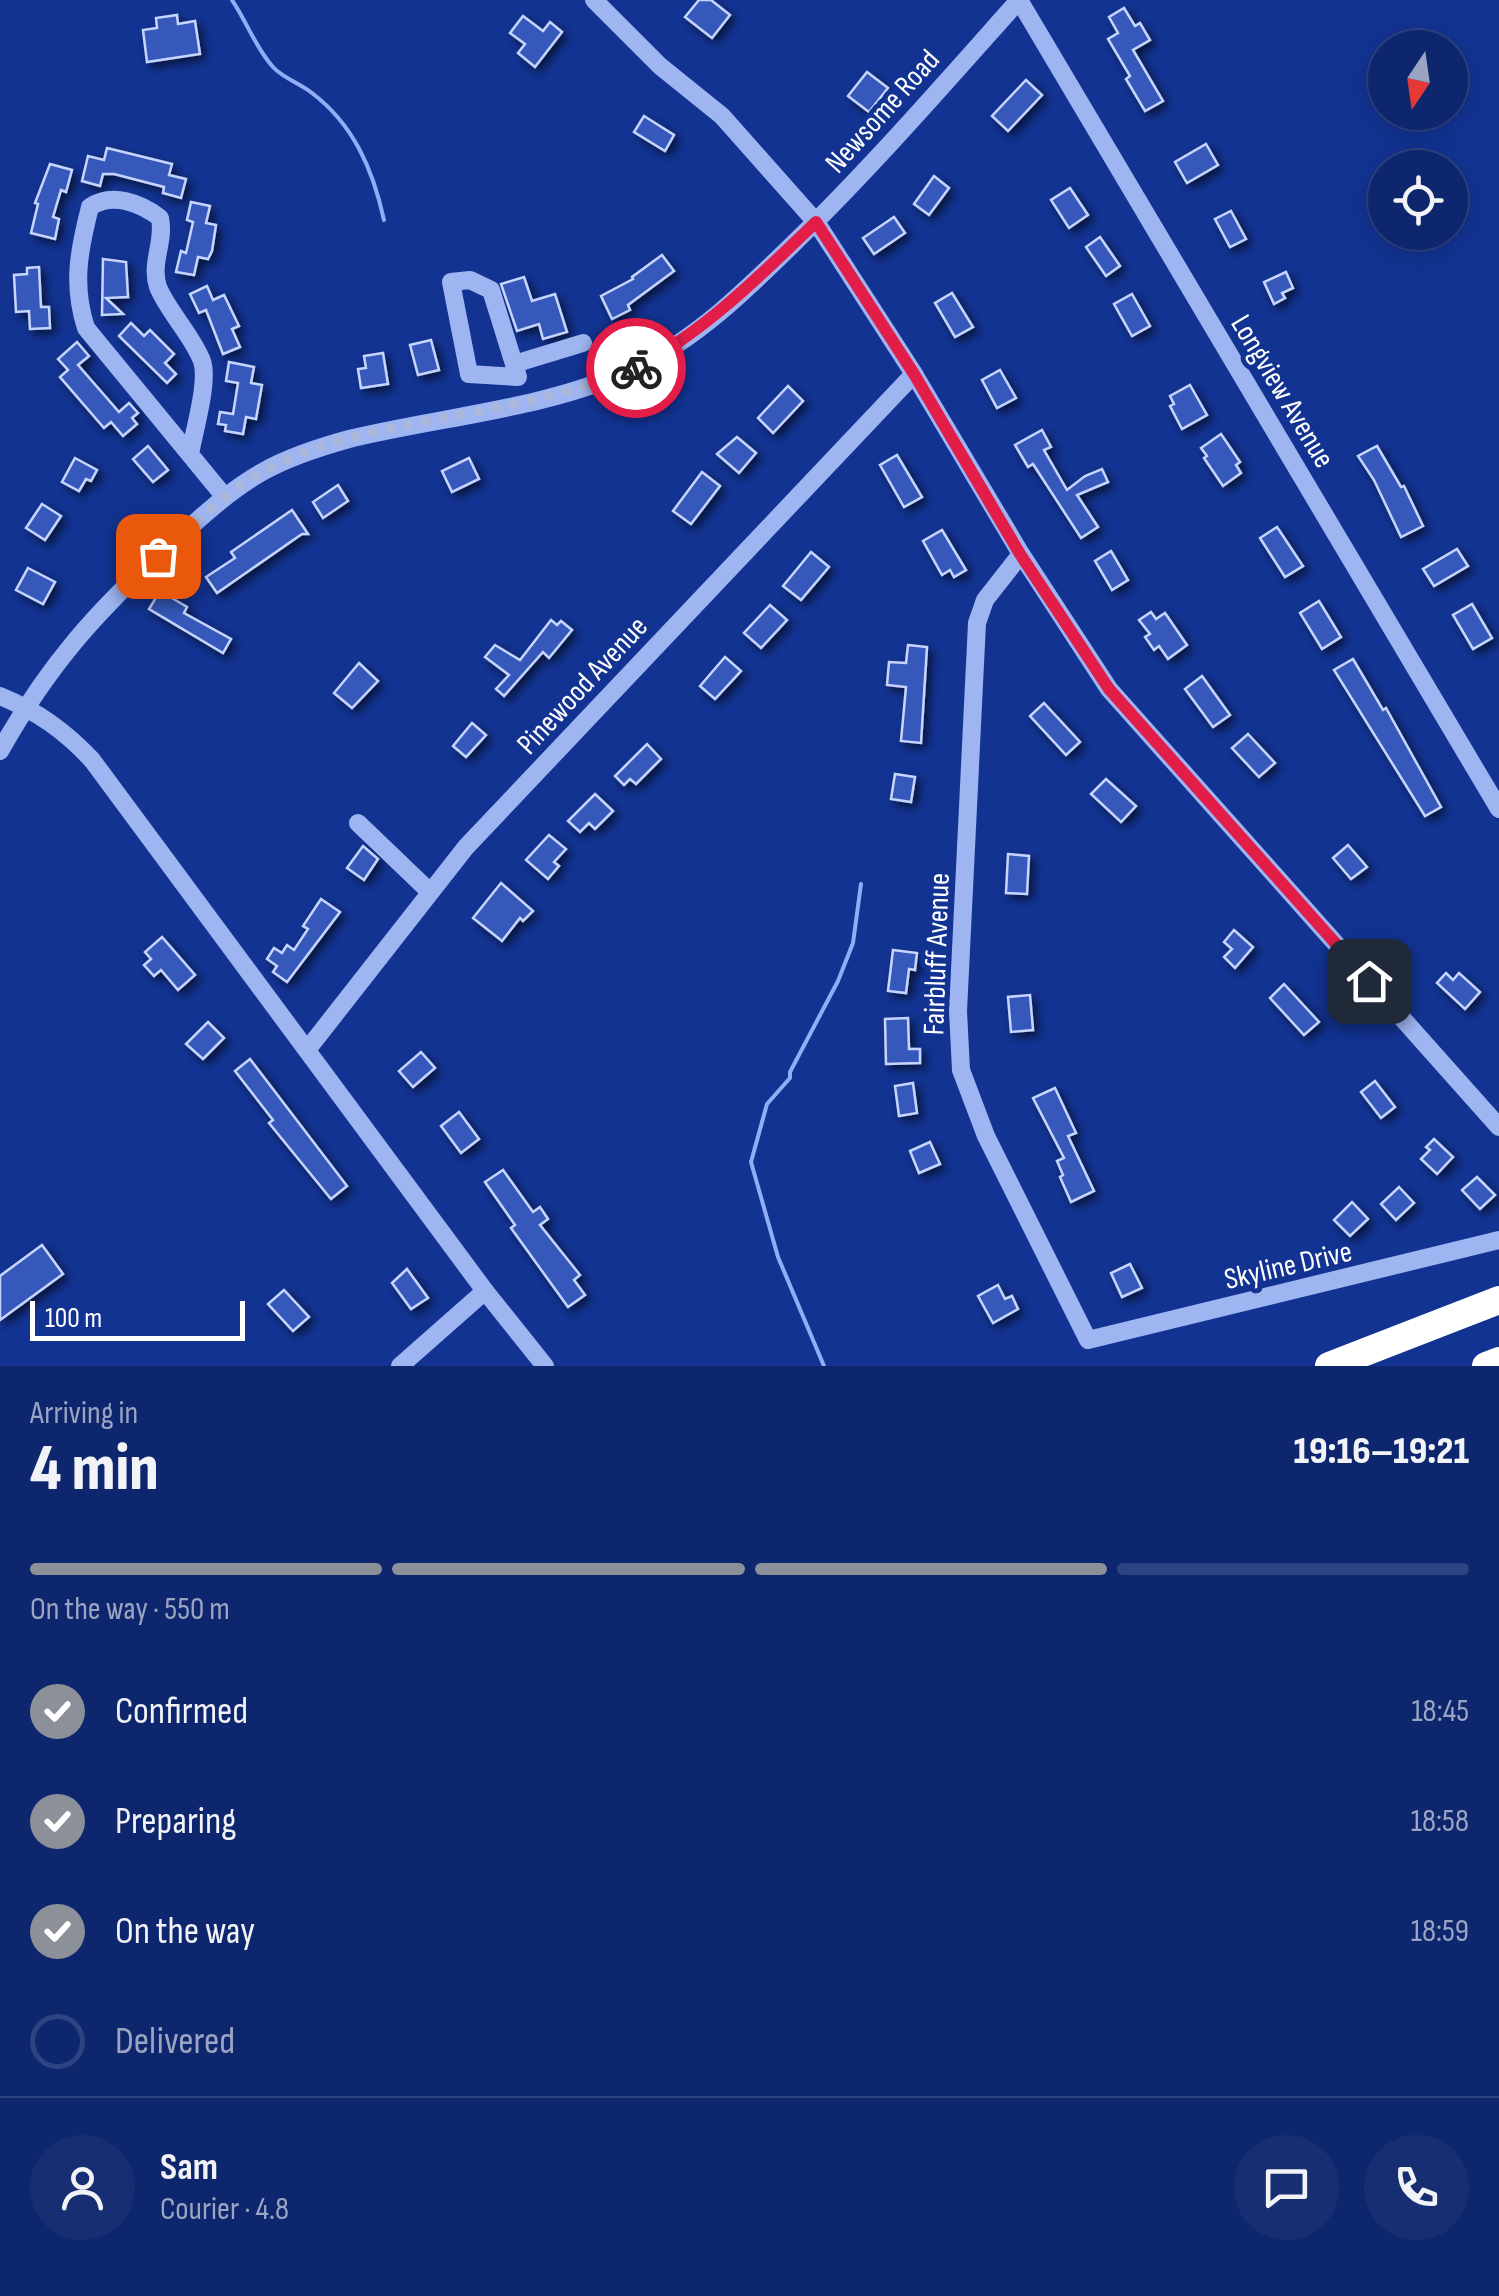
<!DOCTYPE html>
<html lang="en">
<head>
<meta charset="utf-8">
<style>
  :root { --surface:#0e266e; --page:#172e73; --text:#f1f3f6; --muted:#9ba5c2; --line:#2e4381; --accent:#8c9099 }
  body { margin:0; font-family:"Sofia Sans Condensed",sans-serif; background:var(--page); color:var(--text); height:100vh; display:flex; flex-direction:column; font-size:38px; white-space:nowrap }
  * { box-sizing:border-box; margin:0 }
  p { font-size:32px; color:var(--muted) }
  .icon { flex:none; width:55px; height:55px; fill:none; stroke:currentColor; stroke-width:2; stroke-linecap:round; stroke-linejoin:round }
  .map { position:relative; height:1366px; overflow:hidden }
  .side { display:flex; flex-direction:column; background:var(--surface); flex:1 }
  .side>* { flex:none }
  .needle { width:65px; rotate:193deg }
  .fabs { position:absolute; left:1368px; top:30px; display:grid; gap:20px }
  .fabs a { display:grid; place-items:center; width:100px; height:100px; border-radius:50%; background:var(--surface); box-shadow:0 5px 25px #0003,0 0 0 2px var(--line); font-size:50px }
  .scale { position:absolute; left:30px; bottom:25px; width:215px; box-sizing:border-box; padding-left:10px; border:5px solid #fff; border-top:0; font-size:28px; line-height:35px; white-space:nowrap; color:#fff; -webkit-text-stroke:8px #123392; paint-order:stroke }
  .pin { position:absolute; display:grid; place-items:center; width:85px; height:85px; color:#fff; margin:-42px; border-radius:20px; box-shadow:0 5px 15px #0006 }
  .courier { position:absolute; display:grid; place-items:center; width:100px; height:100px; margin:-50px; border:8px solid #e11d48; border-radius:50%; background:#fff; color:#222; box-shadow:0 2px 12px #0007 }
  .summary em { font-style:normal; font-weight:800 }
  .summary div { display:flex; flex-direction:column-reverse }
  .summary { display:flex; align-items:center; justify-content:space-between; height:170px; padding:0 30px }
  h1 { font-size:65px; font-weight:800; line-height:75px }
  .bar { display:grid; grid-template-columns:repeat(4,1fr); gap:15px 10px; align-content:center; height:120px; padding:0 30px }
  .bar i { height:12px; border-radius:8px; background:var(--line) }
  .bar .selected { background:var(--accent) }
  .bar p { grid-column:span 4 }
  .line { display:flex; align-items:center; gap:25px; padding:0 30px; border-top:2px solid var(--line) }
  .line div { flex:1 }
  .round { display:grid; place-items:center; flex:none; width:105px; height:105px; border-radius:52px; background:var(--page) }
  ol { padding:0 30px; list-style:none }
  li { display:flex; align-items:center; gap:30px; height:110px }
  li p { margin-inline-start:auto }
  li .icon { padding:10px; border-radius:50%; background:var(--accent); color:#fff; stroke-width:4 }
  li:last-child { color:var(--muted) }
  li i { width:55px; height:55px; border:5px solid var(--line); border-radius:50% }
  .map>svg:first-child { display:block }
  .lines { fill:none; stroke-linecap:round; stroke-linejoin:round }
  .stream { stroke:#91adf6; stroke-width:4 }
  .building { fill:#3558ba; stroke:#c6d5fd; stroke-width:2.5; filter:url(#shadow) }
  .minor { stroke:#9fb5f2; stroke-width:18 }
  .highway { stroke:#fff; stroke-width:28 }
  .done { stroke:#acb8d9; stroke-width:10; stroke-dasharray:0 18 }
  .route { stroke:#e11d48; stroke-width:12 }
  .labels { text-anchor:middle; stroke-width:10; stroke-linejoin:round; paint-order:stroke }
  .street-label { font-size:30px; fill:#fff; stroke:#123392 }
</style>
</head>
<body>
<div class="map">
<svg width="1499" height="1366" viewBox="0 0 1499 1366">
  <defs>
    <filter id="shadow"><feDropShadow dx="4.5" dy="4.5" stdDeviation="5" flood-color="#0009"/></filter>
  </defs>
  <rect width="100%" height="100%" fill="#123392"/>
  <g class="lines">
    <g class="stream">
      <path d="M 232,0 C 247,22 255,47 273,67 C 283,78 299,83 312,93 C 354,125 373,170 384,220"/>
      <polyline points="824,1366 778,1257 751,1162 767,1104 790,1078 790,1072 838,981 853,943 861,884"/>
    </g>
  </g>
  <g class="building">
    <polygon points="699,0 711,0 730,15 712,38 685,17"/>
    <polygon points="1124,8 1135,26 1140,23 1150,40 1133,50 1163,101 1145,111 1126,79 1130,76 1108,39 1118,33 1109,17"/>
    <polygon points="177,15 178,24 195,21 200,54 147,62 143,30 157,28 156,18"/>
    <polygon points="523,16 543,31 550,22 562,32 535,67 518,53 525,44 510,33"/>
    <polygon points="867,72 888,88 869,112 848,96"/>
    <polygon points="1026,80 1042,95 1008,131 992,116"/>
    <polygon points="644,116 674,135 665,151 634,132"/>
    <polygon points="1206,144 1218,165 1187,183 1175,162"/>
    <polygon points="107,148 172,164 169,175 186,179 181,198 163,193 164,187 114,174 103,174 100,186 82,181 88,156 104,160"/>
    <polygon points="50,164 72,170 66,192 61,190 53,217 59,219 55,239 31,233 38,204 35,203"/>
    <polygon points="934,176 949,188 929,215 914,204"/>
    <polygon points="1070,188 1088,215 1069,228 1051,200"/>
    <polygon points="191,202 210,206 206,223 216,225 212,251 208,259 198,257 194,275 176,272 181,251 186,253 193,222 187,220"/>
    <polygon points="1231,211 1246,239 1230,247 1215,219"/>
    <polygon points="894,217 905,233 874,254 863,238"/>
    <polygon points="1100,237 1120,266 1106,276 1086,247"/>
    <polygon points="662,255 674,271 628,305 630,310 612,319 601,296 633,279 632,277"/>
    <polygon points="103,259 126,262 128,297 106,298 123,314 102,315"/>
    <polygon points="39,267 41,307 49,307 50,328 30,329 29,311 16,312 14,275 27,274 27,268"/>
    <polygon points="1286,272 1293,288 1282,293 1285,298 1274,304 1264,282"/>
    <polygon points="524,277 532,301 555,294 567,332 543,339 539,324 517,331 501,284"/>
    <polygon points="207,286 213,300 224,295 239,326 232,329 240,347 223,354 206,310 199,313 190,294"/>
    <polygon points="952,293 973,327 955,337 935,303"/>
    <polygon points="1132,294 1150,326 1132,336 1114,304"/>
    <polygon points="131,323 144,336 150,330 174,354 165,363 176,374 167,383 119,336"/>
    <polygon points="431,340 439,370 418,375 410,345"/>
    <polygon points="77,342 89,356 78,365 119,412 129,403 138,413 132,418 137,424 123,436 111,422 104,428 60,377 68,370 58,359"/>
    <polygon points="383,353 388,384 361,388 358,369 366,368 364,356"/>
    <polygon points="229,362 254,367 251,383 262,385 256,419 246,417 243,434 225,431 226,425 218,424 220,412 233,414 238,383 226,381"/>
    <polygon points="1000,370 1016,398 997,408 982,380"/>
    <polygon points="1190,385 1207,415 1182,429 1170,406 1174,404 1170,396"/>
    <polygon points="788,386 803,401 773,433 758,418"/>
    <polygon points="1042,430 1051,447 1044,450 1067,490 1085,476 1102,469 1108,482 1077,495 1098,527 1081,538 1033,464 1028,467 1015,445"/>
    <polygon points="1221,434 1240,462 1236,465 1241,473 1223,486 1204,458 1207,456 1201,448"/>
    <polygon points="737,437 756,453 739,473 717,454"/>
    <polygon points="148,446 168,470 153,482 133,459"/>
    <polygon points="1377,446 1401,487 1404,486 1423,526 1401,537 1374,480 1358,456"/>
    <polygon points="897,455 922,497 904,507 880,465"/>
    <polygon points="75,458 97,470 91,481 86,479 79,491 62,482"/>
    <polygon points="469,458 479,479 452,492 442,471"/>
    <polygon points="702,472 720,486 691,524 673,511"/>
    <polygon points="338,485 348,501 323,518 313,502"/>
    <polygon points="42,504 61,516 45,540 26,528"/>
    <polygon points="292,510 308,534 302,534 217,593 206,577 235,558 231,552"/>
    <polygon points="1277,527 1303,566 1285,577 1260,538"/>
    <polygon points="942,530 966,570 954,577 950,570 942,575 923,541"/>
    <polygon points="1457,549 1468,566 1434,586 1423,569"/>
    <polygon points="1111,551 1128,580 1112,590 1095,561"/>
    <polygon points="811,552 829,567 801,600 783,586"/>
    <polygon points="28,568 55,582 43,604 16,590"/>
    <polygon points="160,591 187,607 184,613 231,639 223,653 149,609"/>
    <polygon points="1319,601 1341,637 1322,649 1300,613"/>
    <polygon points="1472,604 1492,638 1473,649 1453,615"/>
    <polygon points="770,605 787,620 761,648 744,633"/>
    <polygon points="1151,612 1156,619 1165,613 1187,645 1168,659 1159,646 1154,650 1145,637 1150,634 1139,620"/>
    <polygon points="551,620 557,625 561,621 572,630 549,658 543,652 504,696 496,689 509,675 485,657 495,645 520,660"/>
    <polygon points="908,645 927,647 921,743 901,741 906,687 887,685 889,662 906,663"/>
    <polygon points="725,657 741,671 715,699 700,686"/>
    <polygon points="1353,659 1383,710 1386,708 1441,807 1425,816 1334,670"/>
    <polygon points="359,663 378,681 352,708 334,693"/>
    <polygon points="1202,676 1230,715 1213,727 1185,689"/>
    <polygon points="1044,703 1080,742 1066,755 1030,716"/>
    <polygon points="472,723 486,735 466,757 453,746"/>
    <polygon points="1248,734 1275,763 1259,777 1232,748"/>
    <polygon points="647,744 661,759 636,784 630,779 624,785 615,776"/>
    <polygon points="895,774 915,777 911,802 891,799"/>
    <polygon points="1106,779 1136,806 1121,822 1091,794"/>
    <polygon points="595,794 613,811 595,829 589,823 580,832 568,821"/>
    <polygon points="549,835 566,849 554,862 559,866 548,879 526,860"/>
    <polygon points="1348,845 1367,867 1351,879 1333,858"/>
    <polygon points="363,846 378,859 364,880 347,868"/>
    <polygon points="1008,854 1029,856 1027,894 1006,893"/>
    <polygon points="501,883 533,911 523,921 520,918 502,941 473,918"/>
    <polygon points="321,899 340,912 287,982 273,972 277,966 267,959 274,948 282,953 287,945 294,950 308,929 303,926"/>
    <polygon points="1234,930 1253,947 1235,968 1224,957 1232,949 1224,942"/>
    <polygon points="162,937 195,975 178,990 161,970 154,976 144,965 151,959 145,952"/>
    <polygon points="893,950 917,953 915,970 909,969 906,993 888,991"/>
    <polygon points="1446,973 1453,980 1459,973 1480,992 1465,1009 1437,983"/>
    <polygon points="1284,984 1319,1022 1304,1035 1270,998"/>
    <polygon points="1030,995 1033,1030 1011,1032 1008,997"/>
    <polygon points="908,1018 909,1049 920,1049 920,1063 886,1064 885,1019"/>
    <polygon points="208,1022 224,1038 203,1059 186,1044"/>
    <polygon points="421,1052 435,1068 413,1087 399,1071"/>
    <polygon points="250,1059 347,1186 331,1199 269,1123 273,1120 235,1071"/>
    <polygon points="1375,1081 1395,1107 1381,1118 1361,1092"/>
    <polygon points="913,1083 917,1113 899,1116 895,1086"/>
    <polygon points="1055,1088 1076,1133 1068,1136 1094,1191 1071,1202 1060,1177 1063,1175 1057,1161 1064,1158 1033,1098"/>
    <polygon points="459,1112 479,1139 461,1153 441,1126"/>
    <polygon points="1434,1139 1453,1157 1437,1174 1421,1159 1430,1150 1426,1147"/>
    <polygon points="930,1142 940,1164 919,1173 910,1151"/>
    <polygon points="503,1170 533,1212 540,1207 548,1219 540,1225 580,1275 574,1280 585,1295 568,1307 511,1228 515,1225 485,1182"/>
    <polygon points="1477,1177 1495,1195 1480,1209 1462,1190"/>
    <polygon points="1399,1187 1414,1203 1396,1220 1381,1204"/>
    <polygon points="1352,1202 1368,1219 1350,1236 1334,1220"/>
    <polygon points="42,1245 63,1274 0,1320 0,1276"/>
    <polygon points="1130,1264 1142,1288 1122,1297 1111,1273"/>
    <polygon points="407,1269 428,1298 411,1309 392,1283"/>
    <polygon points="998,1285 1005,1299 1012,1296 1018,1309 993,1323 978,1296"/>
    <polygon points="284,1290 309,1317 293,1331 268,1304"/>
  </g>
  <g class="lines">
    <g class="minor">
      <polyline points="594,0 660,66 722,116 816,222 914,374 1021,554 1109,689 1499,1127"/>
      <polyline points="1019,0 1499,809"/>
      <polyline points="514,364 491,290 470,280 451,282 469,374 518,377"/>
      <polyline points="517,373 514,364 583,343"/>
      <path d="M 190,454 C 194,431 209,382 202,361 C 192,335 169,313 158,287 C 150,263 165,242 160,218 C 141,203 112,192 90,207 C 79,250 72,285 86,328 L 224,496"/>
      <polyline points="1021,554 985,600 977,623 958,1011 961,1070 986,1136 1088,1340 1499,1240"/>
      <path d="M 0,696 C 37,711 65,731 92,760 L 485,1291 L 545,1366"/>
      <path d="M 0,751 C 48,666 96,611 169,546 C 199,519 228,491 264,471 C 291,456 320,447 349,439 C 444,416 548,409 637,367 C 696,339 745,291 792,245 C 872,167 945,83 1019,0"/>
      <polyline points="358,823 430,892"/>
      <polyline points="307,1050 466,847 914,374"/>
      <polyline points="400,1366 485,1291"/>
    </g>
    <g class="highway">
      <polyline points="1329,1366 1499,1300"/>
      <polyline points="1486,1366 1499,1361"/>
    </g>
  </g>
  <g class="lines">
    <path class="done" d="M 158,556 C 193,525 225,492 266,470 C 313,444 368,433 420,423 C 493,408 566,397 636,368"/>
    <path class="route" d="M 636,368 C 705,331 760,276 816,222 L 914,374 L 1020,554 L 1109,689 L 1369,981"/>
  </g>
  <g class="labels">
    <g class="street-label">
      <text transform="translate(882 111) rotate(-48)" y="10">Newsome Road</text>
      <text transform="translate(1283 391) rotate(59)" y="10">Longview Avenue</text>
      <text transform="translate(582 685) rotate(-47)" y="10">Pinewood Avenue</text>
      <text transform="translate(936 954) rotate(-88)" y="10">Fairbluff Avenue</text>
      <text transform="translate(1288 1265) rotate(-13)" y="10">Skyline Drive</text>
    </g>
  </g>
</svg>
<div class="fabs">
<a><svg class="needle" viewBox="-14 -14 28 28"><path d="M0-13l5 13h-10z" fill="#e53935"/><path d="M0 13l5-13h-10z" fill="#9ba5c2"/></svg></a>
<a><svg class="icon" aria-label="locate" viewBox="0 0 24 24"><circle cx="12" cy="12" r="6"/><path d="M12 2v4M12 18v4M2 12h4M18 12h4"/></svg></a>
</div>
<div class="scale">100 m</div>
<div class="pin" style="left:158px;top:556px;background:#ea580c"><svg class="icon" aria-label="bag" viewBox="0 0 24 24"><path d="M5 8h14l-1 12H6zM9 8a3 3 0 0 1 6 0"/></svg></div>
<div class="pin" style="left:1369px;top:981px;background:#1f2937"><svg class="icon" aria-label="home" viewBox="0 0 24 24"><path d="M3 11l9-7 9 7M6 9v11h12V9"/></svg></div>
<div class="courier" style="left:636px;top:368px"><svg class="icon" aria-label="bike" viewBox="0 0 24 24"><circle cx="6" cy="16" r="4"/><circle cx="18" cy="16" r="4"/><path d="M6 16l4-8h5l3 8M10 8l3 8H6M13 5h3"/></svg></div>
</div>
<section class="side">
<div class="summary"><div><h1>4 min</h1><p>Arriving in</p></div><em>19:16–19:21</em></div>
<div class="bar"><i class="selected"></i><i class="selected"></i><i class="selected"></i><i></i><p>On the way · 550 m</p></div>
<ol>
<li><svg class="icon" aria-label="check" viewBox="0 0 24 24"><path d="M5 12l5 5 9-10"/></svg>Confirmed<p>18:45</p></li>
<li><svg class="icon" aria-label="check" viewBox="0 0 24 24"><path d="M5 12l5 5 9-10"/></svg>Preparing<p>18:58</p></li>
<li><svg class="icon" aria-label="check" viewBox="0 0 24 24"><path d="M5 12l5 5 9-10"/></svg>On the way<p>18:59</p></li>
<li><i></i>Delivered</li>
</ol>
<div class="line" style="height:180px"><a class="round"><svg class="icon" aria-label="person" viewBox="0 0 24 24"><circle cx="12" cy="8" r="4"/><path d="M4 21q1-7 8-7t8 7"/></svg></a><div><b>Sam</b><p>Courier · 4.8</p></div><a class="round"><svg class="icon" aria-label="chat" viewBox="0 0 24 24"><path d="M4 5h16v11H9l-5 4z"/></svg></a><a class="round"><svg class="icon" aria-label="phone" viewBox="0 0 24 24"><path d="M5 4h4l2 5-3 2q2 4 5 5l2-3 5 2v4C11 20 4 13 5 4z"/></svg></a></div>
</section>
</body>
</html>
